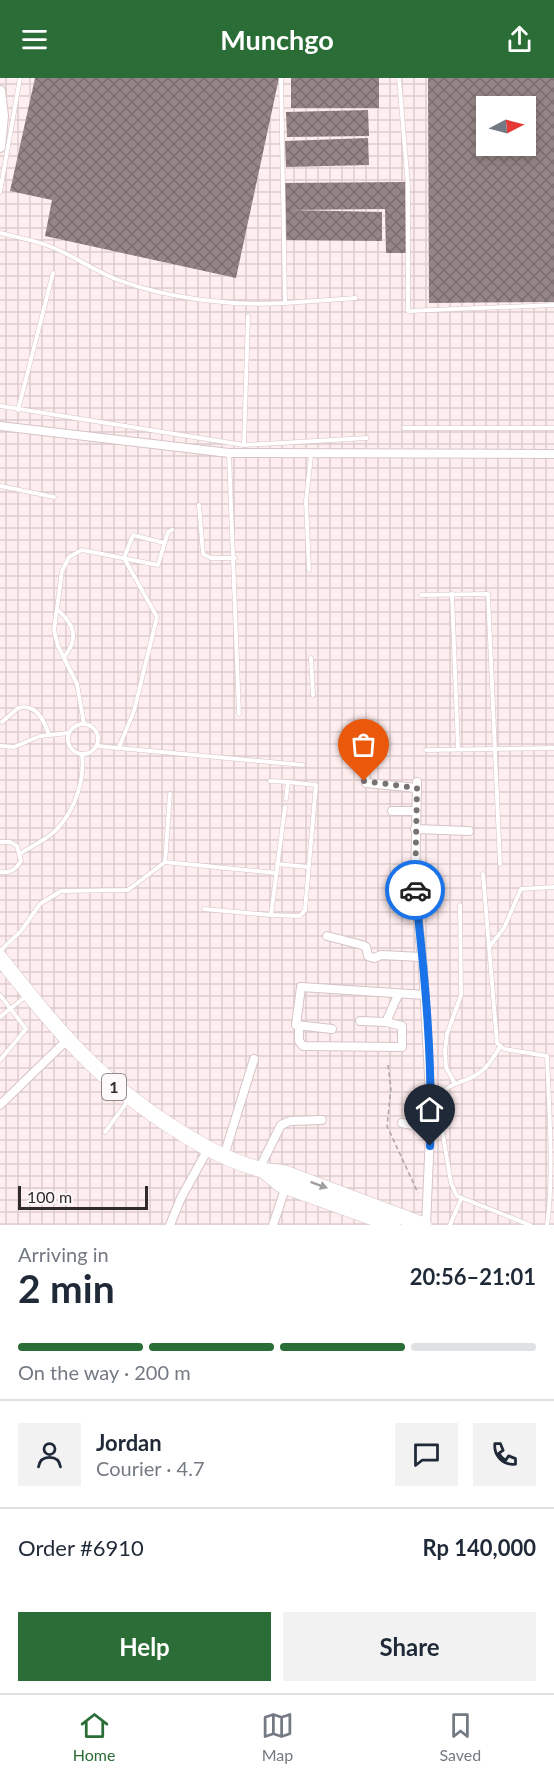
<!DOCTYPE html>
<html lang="en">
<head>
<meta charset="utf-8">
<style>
  :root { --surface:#fff; --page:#f2f2f3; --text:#1f2937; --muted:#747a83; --line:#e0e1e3; --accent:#2b6d36 }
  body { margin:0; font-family:Lato,sans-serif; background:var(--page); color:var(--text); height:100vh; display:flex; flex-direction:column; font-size:22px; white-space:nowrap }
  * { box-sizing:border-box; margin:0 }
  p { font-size:20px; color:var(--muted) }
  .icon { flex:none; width:33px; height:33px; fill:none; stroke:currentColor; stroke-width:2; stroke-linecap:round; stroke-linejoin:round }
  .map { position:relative; height:1147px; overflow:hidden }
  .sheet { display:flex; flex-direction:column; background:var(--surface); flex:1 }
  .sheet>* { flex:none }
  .needle { width:39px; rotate:84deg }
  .fabs { position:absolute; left:476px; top:18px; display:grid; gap:12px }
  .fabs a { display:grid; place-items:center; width:60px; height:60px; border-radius:0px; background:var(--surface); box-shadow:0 3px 9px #0003; font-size:30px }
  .scale { position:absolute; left:18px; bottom:15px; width:130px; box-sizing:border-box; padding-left:6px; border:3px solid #312a2b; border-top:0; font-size:16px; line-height:21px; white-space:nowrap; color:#312a2b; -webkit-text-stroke:4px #fdf9fa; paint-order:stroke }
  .pin { position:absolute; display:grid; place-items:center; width:51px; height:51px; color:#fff; margin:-62px -26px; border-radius:50% 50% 50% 0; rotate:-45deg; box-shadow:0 0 6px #0007 }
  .pin .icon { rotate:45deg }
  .courier { position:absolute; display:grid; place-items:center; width:60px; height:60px; margin:-30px; border:4px solid #1a73e8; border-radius:50%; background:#fff; color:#222; box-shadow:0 2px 8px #0007 }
  .overview em { font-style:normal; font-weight:700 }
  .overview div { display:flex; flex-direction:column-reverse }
  .overview { display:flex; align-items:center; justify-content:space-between; height:102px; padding:0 18px }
  h1 { font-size:39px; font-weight:700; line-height:45px }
  .bar { display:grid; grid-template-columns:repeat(4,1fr); gap:9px 6px; align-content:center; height:72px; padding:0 18px }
  .bar i { height:8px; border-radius:4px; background:var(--line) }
  .bar .selected { background:var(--accent) }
  .bar p { grid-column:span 4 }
  .line { display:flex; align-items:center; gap:15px; padding:0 18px; border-top:2px solid var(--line) }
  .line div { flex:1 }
  .round { display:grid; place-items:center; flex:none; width:63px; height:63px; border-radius:0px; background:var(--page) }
  .button { display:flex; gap:12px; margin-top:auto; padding:12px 18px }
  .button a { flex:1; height:69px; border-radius:0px; background:var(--accent); color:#fff; font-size:24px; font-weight:700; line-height:69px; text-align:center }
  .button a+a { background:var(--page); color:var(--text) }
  header { display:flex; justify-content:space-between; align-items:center; height:78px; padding:0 18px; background:var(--accent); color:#fff; font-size:27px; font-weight:700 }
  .menu { display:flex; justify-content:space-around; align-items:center; height:84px; border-top:2px solid var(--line); background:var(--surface); font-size:16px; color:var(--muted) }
  .menu a { display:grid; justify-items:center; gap:3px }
  .menu .selected { color:var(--accent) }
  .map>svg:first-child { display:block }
  .industrial { fill:url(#industrial-grid); fill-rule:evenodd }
  .building { fill:url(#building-cross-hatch); fill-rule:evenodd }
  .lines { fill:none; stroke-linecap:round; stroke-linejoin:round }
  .lane-casing { stroke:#d6c4c6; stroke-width:5 }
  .street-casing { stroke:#d6c4c6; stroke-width:10 }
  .secondary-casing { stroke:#d6c4c6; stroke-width:12 }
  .highway-casing { stroke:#d6c4c6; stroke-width:16 }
  .path { stroke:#aba6a7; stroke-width:1.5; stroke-dasharray:4.5 3; stroke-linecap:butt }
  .lane { stroke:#fff; stroke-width:4 }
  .street { stroke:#fff; stroke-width:8 }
  .secondary { stroke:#fff; stroke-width:10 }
  .highway { stroke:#fff; stroke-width:15 }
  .oneway { fill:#a29fa0 }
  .done { stroke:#787273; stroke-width:6; stroke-dasharray:0 10.8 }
  .route { stroke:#1a73e8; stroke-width:8 }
  .labels { text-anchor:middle; stroke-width:6; stroke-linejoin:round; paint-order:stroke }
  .shield { fill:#fdf9fa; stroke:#6e6869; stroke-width:1.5 }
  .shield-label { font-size:16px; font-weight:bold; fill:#312a2b }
</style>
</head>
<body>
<header><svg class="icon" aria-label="menu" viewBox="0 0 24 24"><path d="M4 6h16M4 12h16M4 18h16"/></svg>Munchgo<svg class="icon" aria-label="share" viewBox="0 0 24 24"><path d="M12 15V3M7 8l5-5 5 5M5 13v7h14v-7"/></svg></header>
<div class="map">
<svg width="554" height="1147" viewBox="0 0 554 1147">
  <defs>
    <pattern id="industrial-grid" width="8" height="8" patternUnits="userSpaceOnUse" patternTransform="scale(1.5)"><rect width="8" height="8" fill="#ffeeef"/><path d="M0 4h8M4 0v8" fill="none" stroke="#dbcccd"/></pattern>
    <pattern id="building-cross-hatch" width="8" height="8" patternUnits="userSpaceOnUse" patternTransform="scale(1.5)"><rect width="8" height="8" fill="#958586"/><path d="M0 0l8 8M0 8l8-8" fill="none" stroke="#7a6d6e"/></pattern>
  </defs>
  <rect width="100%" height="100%" fill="#fdf9fa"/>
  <path class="industrial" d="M 0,0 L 554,0 L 554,1147 L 0,1147 ZM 486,28 L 525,28 L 525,68 L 486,68 Z"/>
  <g class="building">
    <polygon points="35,0 279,0 236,200 45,158 52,122 10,113"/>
    <rect x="291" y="0" width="88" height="30"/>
    <path d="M 428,0 L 554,0 L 554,224 L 429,225 ZM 486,28 L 525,28 L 525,68 L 486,68 Z"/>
    <polygon points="368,32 369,58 287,59 286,34"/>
    <polygon points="368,60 369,87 286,89 285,63"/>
    <polygon points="405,104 406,175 386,175 385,131 290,132 382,134 382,163 285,162 285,105"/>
  </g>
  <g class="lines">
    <defs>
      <g id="lane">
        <polyline points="399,0 408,108 408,233 554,227"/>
        <polyline points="0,114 20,0"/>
        <path d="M 0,155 C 16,159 33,162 49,168 C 73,177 94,193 118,202 C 170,221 231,228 285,225 L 281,0"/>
        <polyline points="285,225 356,220"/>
        <polyline points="0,328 244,367 367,360"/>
        <polyline points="18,332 53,195"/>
        <polyline points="404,350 554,350"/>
        <polyline points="244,367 248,238"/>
        <polyline points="229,376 239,636"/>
        <polyline points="0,408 54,419"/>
        <polyline points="199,427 203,476 211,480 235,480"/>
        <polyline points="309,492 306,423 311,377"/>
        <polyline points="452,516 458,671"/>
        <polyline points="421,517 488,516 500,786"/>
        <path d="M 58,532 C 75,547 79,561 64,579"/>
        <polyline points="311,580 313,617"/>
        <path d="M 2,644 L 18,630 C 37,626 43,641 49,656"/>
        <polyline points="84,646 77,606 58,568 54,552 62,493 69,479 82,472 158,487 168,454 172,452"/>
        <circle cx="83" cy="661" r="15"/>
        <polyline points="0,668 14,669 40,658 69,655"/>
        <polyline points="97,668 303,687"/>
        <polyline points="119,669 134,633 157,539 124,480 133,457 164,465"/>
        <polyline points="426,672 554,670"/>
        <polyline points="270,703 288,704 286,721"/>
        <path d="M 0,764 L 10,764 L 17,768 L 21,783 C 15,792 11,795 0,794"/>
        <path d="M 21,775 C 32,768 48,761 57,751 C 75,732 85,702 82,676"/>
        <polyline points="165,784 170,716"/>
        <polyline points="277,786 308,789"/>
        <path d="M 483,796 L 497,965 L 504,971 L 547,978 C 549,1027 554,1101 547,1147"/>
        <polyline points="204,831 271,837 285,729"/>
        <polyline points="271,837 300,838 305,832 316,707 288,704"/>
        <polyline points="490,868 504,850 521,811 554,809"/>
        <polyline points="0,873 21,853 40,826 61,813 128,812 165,784 276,795"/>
        <polyline points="0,917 26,951 0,982"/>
        <polyline points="0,939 25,919"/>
        <path d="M 500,969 C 495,976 490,986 483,992 C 465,1009 436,1001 439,1033 L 451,1105 L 457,1118 L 530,1147"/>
        <polyline points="455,1006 446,989 445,972 447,956 461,917 460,827"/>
        <polyline points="105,1054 128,1023"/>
        <polyline points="450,1147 461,1121"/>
      </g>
      <g id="street">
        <polyline points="0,348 229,375 554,376"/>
        <polyline points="365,689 366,705 417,710"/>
        <polyline points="417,704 415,811 423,890 431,1034 426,1147"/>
        <polyline points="392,733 415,733"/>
        <polyline points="415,751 469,753"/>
        <polyline points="417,829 436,828"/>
        <polyline points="327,858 362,867 366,869 368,878 374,880 381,877 422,879"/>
        <polyline points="360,943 386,944 398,917"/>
        <polyline points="299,948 299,963 303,968 402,969 402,948 386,944"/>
        <polyline points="332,951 296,947 301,909 425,917"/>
        <polyline points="0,1027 66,963"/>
        <polyline points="402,1045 431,1050"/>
        <polyline points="224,1078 254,981"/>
        <polyline points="259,1091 281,1047 290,1043 322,1042"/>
        <polyline points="170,1147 181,1120 208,1071"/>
        <polyline points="273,1147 286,1108"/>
      </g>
      <polyline id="secondary" points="0,13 3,38 0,69"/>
      <g id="highway">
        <path d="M 0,880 C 58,953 99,1004 180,1054 C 205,1070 234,1085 263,1092 C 270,1094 278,1093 285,1095 L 424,1147"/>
        <polyline points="263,1092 281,1107 393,1147"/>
      </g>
    </defs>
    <use href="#lane" class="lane-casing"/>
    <use href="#street" class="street-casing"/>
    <use href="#secondary" class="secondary-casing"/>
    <use href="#highway" class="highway-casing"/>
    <polyline class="path" points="388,987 391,1010 387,1048 418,1115"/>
    <use href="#lane" class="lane"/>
    <use href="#street" class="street"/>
    <use href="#secondary" class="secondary"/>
    <use href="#highway" class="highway"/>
  </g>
  <defs><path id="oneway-solid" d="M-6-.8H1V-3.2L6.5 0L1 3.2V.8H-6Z" transform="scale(1.5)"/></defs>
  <use class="oneway" href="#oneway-solid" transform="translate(319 1107) rotate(20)"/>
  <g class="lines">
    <polyline class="done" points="364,703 417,710 415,812"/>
    <path class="route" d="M 415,812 C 425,897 433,983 430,1068"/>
  </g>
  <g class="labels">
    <rect class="shield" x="102" y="996" width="24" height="26" rx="4.5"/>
    <g class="shield-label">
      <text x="114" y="1015">1</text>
    </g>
  </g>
</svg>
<div class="fabs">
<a><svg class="needle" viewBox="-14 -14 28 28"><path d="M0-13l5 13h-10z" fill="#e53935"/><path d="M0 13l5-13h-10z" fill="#747a83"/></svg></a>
</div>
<div class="scale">100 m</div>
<div class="pin" style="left:364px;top:703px;background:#ea580c"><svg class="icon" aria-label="bag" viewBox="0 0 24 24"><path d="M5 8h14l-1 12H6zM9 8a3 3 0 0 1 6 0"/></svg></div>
<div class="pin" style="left:430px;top:1068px;background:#1f2937"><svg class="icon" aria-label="home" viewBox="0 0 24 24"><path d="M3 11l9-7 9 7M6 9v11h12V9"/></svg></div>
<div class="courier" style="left:415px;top:812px"><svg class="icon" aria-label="car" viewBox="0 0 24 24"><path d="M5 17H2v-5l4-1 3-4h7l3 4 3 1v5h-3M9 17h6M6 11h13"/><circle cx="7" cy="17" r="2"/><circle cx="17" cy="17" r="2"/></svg></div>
</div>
<section class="sheet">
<div class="overview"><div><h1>2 min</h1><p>Arriving in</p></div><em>20:56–21:01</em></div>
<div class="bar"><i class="selected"></i><i class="selected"></i><i class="selected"></i><i></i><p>On the way · 200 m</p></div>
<div class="line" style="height:108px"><a class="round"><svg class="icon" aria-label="person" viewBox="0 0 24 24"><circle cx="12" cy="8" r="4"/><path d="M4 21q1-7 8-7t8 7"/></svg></a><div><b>Jordan</b><p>Courier · 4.7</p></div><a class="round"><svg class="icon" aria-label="chat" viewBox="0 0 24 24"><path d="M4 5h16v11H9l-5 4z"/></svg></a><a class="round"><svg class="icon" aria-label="phone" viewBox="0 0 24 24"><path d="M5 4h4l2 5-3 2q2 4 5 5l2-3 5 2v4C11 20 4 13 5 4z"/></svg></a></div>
<div class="line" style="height:78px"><div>Order #6910</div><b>Rp 140,000</b></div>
<div class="button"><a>Help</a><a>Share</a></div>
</section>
<nav class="menu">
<a class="selected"><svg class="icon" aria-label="home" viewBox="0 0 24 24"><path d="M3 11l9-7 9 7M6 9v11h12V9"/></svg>Home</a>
<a><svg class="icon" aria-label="map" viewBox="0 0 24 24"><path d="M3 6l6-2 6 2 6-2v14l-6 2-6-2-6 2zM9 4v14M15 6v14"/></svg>Map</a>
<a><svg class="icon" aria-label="saved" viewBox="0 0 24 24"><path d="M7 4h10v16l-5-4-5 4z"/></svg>Saved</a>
</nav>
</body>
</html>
